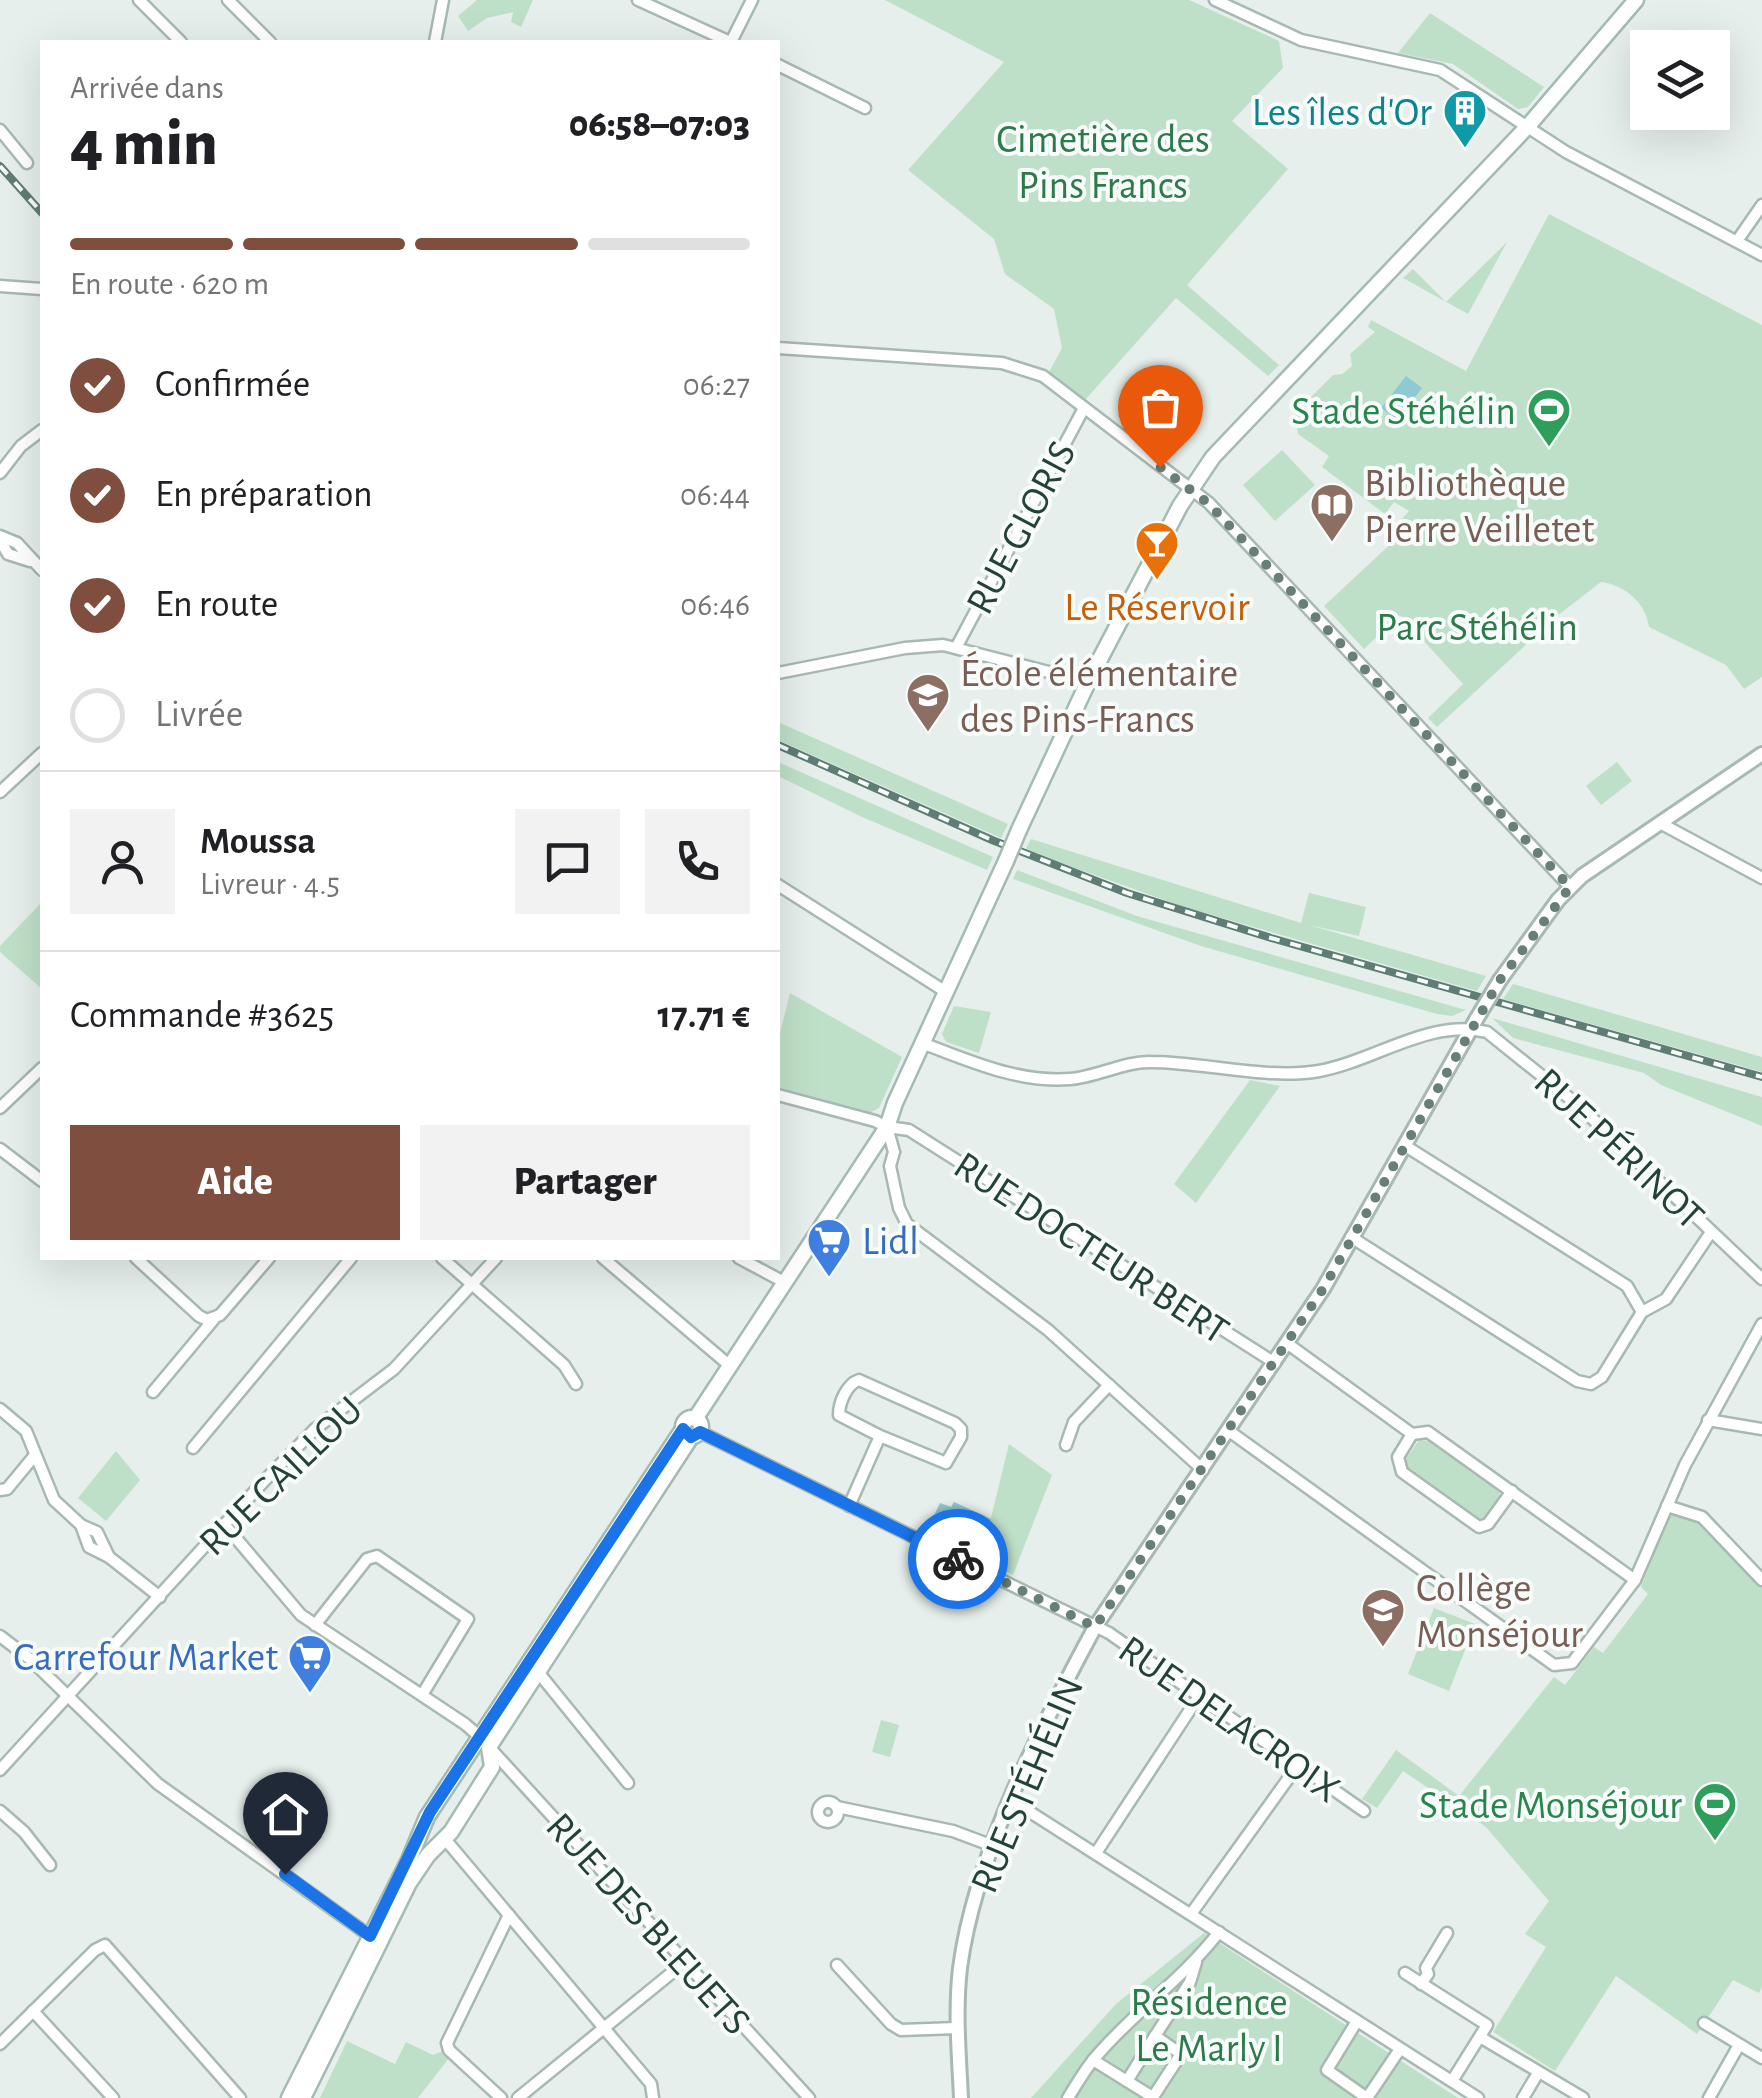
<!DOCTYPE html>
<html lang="fr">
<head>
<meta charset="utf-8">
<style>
  :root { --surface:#fff; --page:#f2f2f2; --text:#202124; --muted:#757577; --line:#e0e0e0; --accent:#7f4e3f }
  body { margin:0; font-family:"Alegreya Sans",sans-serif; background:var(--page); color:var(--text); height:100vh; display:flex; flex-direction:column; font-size:38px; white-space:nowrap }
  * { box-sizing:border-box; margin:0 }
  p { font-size:32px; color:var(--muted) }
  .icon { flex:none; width:55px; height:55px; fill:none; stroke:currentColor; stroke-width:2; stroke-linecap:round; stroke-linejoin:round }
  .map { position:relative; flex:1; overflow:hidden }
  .details { position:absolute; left:40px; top:40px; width:740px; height:1220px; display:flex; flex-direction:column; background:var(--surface); border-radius:0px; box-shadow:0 10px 40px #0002 }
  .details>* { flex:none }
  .buttons { position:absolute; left:1630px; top:30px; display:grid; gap:20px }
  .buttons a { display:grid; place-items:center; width:100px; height:100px; border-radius:0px; background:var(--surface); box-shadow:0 10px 40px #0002; font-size:50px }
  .pin { position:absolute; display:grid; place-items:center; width:85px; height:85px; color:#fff; margin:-102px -42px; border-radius:50% 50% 50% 0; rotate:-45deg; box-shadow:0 0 10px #0007 }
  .pin .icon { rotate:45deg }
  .courier { position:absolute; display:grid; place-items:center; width:100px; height:100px; margin:-50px; border:8px solid #1a73e8; border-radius:50%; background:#fff; color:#222; box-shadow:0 2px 12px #0007 }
  .headline em { font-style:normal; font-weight:800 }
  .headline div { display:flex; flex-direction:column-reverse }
  .headline { display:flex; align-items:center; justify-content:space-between; height:170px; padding:0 30px }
  h1 { font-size:65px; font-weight:800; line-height:75px }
  .bar { display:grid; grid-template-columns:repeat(4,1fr); gap:15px 10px; align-content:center; height:120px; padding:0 30px }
  .bar i { height:12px; border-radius:8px; background:var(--line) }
  .bar .active { background:var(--accent) }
  .bar p { grid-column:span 4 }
  .line { display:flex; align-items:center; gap:25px; padding:0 30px; border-top:2px solid var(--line) }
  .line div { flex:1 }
  .round { display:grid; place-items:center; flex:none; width:105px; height:105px; border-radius:0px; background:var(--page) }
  ol { padding:0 30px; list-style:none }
  li { display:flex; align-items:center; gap:30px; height:110px }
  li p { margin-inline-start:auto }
  li .icon { padding:10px; border-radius:50%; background:var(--accent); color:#fff; stroke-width:4 }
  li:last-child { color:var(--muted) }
  li i { width:55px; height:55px; border:5px solid var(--line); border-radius:50% }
  .primary-button { display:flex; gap:20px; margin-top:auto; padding:20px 30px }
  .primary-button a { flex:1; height:115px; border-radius:0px; background:var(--accent); color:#fff; font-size:40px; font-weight:800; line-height:115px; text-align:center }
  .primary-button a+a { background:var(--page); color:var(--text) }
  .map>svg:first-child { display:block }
  .green { fill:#bfe0c8 }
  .water { fill:#8ec9d4 }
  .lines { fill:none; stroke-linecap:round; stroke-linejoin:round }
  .minor-casing { stroke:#a8b8b2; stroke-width:15 }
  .tertiary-casing { stroke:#a8b8b2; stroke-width:18 }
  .secondary-casing { stroke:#a4bbb3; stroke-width:19 }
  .minor { stroke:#fff; stroke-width:10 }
  .tertiary { stroke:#fff; stroke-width:12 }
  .secondary { stroke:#fff; stroke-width:14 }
  .rail-casing { stroke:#5f7d75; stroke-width:8 }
  .rail { stroke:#f7fbf9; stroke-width:4; stroke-dasharray:11; stroke-linecap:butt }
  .tertiary-bridge-casing { stroke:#a8b8b2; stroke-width:18; stroke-linecap:butt }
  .secondary-bridge-casing { stroke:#a4bbb3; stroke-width:19; stroke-linecap:butt }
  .tertiary-bridge { stroke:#fff; stroke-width:12 }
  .secondary-bridge { stroke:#fff; stroke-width:14 }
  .done { stroke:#687f78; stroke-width:10; stroke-dasharray:0 18 }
  .route { stroke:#1a73e8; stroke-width:12 }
  .labels { text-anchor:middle; stroke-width:8; stroke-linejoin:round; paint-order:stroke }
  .culture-label { font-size:40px; fill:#0d838f; stroke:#f7fbf9; text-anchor:end }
  .park-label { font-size:40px; fill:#2d7a4b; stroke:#f7fbf9 }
  .leisure-label { font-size:40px; fill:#27864d; stroke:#f7fbf9; text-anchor:end }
  .education-label { font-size:40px; fill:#785e54; stroke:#f7fbf9; text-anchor:start }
  .street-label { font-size:40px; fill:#24423a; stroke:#f7fbf9 }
  .food-label { font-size:40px; fill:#c56008; stroke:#f7fbf9 }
  .shop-label { font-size:40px; fill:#366cbe; stroke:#f7fbf9; text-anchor:start }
</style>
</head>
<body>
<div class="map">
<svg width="1762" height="2098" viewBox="0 0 1762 2098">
  <rect width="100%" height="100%" fill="#e6efeb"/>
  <g class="green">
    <polygon points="477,0 533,0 521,27 511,22 513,12 487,18 468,31 458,16"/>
    <polygon points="885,0 1189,0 1279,41 1283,68 1232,121 1288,169 1187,285 1279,365 1268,376 1176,298 1085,400 1049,372 1062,348 1054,309 1005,274 994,239 908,170 1004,62"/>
    <polygon points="1430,13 1544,87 1528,107 1518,109 1453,64 1398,53"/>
    <path d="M 1549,214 L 1762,325 L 1762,677 L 1744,689 L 1726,665 L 1649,627 C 1646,603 1625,585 1601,582 L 1557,616 L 1437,727 L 1428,718 L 1463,684 L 1400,615 L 1364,649 L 1324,606 L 1398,537 L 1393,529 L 1409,511 L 1394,502 L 1385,514 L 1322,467 L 1329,456 L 1298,434 L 1295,413 L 1333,375 L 1342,374 L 1352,366 L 1350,354 L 1375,332 L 1368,327 L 1371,320 L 1466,371 Z"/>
    <polygon points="1507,242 1468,314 1403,278 1413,269 1446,302"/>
    <polygon points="1282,450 1315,485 1275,521 1243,485"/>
    <polygon points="778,722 1008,824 1001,838 778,740"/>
    <polygon points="778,762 993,857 987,870 862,817 778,776"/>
    <polygon points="1617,762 1632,781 1601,805 1586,786"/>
    <polygon points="1031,839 1301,923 1309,893 1366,907 1359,936 1309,925 1486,976 1477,991 1184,907 1025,850"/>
    <polygon points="1017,870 1137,916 1466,1010 1452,1016 1437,1014 1201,946 1013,879"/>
    <polygon points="42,902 42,989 0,952 0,946"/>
    <polygon points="1513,984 1762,1057 1762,1072 1503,999"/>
    <polygon points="790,993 902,1057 879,1108 870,1113 778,1087 778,1041"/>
    <polygon points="954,1006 991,1012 979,1053 946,1042 942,1034"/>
    <polygon points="1492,1018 1762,1097 1762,1126 1661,1085 1644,1073 1513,1038"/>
    <polygon points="1250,1080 1280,1086 1196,1203 1174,1184"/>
    <polygon points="1419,1440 1429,1441 1500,1490 1499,1500 1486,1519 1476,1520 1407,1471 1405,1460"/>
    <polygon points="1009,1444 1052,1475 1013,1575 981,1559"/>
    <polygon points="116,1451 140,1480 106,1521 78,1498"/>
    <polygon points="1676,1515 1699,1523 1762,1588 1762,1987 1759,1993 1733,1980 1697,2034 1616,1976 1555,2071 1493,2032 1546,1947 1525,1934 1549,1901 1486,1827 1403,1771 1377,1808 1362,1799 1396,1750 1459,1796 1554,1677 1565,1685 1594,1647 1603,1653 1648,1594 1641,1587 1668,1517"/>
    <polygon points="1434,1608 1475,1624 1449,1691 1408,1674"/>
    <polygon points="881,1720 899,1725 890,1757 872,1752"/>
    <polygon points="1204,1933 1458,2098 1031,2098 1116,2004"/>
    <polygon points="347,2041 395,2064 406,2042 433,2055 443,2051 449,2058 418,2098 320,2098"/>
  </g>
  <g class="water">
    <polygon points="1406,376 1422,388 1397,420 1381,408"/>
    <polygon points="954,1502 991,1519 981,1559 926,1532 940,1503 951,1507"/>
  </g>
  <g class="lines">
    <defs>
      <g id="minor">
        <polyline points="139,0 181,42"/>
        <polyline points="228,0 270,42"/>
        <polyline points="638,0 730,42"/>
        <polyline points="1215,0 1301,40 1440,70 1566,152 1762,255"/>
        <polyline points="435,42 443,0"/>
        <polyline points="731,42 752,0"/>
        <polyline points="778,65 865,108"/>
        <polyline points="0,130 27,163"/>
        <polyline points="1737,241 1762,205"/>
        <polyline points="0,286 42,289"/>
        <polyline points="778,348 1002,363 1043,376 1209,503 1570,887"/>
        <polyline points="0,473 21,446 42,430"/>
        <polyline points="0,536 17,543 42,570"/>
        <polyline points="0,540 8,554 30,561"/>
        <polyline points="957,646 1084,408"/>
        <polyline points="778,673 905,648 943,645 1088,682"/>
        <polyline points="0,792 42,753"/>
        <polyline points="1660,823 1762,878"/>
        <polyline points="778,885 946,992"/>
        <path d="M 922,1043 C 970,1061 1018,1083 1070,1079 C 1097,1077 1125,1061 1151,1062 C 1204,1062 1267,1080 1319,1071 C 1375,1061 1429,1018 1487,1032 L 1578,1105 L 1762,1279"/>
        <polyline points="778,1095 875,1121 887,1127 909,1130 1275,1363"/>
        <polyline points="0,1108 42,1068"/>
        <polyline points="887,1127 894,1152 890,1166 899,1208 907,1224 1048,1330 1203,1470"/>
        <polyline points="1404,1145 1627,1286 1642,1312"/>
        <polyline points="0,1149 42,1181"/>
        <polyline points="1351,1237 1577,1381 1591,1384 1602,1377 1642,1312 1666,1299 1711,1232"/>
        <polyline points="136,1258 199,1316 207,1320 220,1315 269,1258"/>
        <polyline points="442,1258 564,1365 576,1384"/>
        <polyline points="603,1258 729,1365"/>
        <polyline points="739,1258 784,1282"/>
        <polyline points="1288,1344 1412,1434 1428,1432 1635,1580"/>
        <polyline points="153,1392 214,1319"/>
        <polyline points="0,1409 26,1431 54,1500 81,1525 97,1532 109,1557"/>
        <polyline points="1708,1420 1762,1429"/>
        <polyline points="1229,1431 1554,1665 1572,1663 1635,1580 1685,1465 1762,1324"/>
        <polyline points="700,1432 1109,1633 1364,1811"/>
        <polyline points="1412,1434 1398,1457 1402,1472 1479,1527 1488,1524 1512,1491"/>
        <polyline points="1066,1445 1074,1422 1109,1385"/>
        <polyline points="193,1448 351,1258"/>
        <polyline points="0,1490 7,1489 35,1455"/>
        <path d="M 849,1506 L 880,1436 L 839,1415 C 839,1402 847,1384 859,1380 L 955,1423 L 961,1429 L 961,1437 L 946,1463 L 880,1436"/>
        <polyline points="1667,1506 1702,1517 1762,1580"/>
        <polyline points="224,1524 301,1615 465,1724 480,1737"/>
        <polyline points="81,1525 89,1547 109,1557 160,1597"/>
        <polyline points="315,1625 367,1559 377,1556 468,1619 422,1695"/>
        <polyline points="0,1636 30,1659 158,1784 370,1936"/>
        <polyline points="538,1672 628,1783"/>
        <polyline points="490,1748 809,2098"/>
        <polyline points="0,1770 266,1479 315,1429 394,1369 496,1258"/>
        <polyline points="1011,1800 1478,2098"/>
        <circle cx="828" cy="1812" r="10"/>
        <polyline points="837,1807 953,1831 993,1846"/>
        <polyline points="0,1811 24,1832 50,1865"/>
        <polyline points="445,1839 651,2084 653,2098"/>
        <polyline points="1096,1853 1199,1696"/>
        <polyline points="1191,1914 1298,1765"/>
        <polyline points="837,1965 891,2024 901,2030 957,2028"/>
        <polyline points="1405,1973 1487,2025 1452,2081"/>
        <polyline points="1421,1984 1428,1974 1426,1968 1447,1933"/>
        <polyline points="33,2011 113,2098"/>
        <polyline points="1357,2021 1327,2070 1367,2098"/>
        <polyline points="1704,2023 1762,2058"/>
        <polyline points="1480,2037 1583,2098"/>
        <polyline points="0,2044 95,1950 105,1945 240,2098"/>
        <polyline points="1093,2060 1151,2096 1155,2094 1181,2054 1155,2036 1190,1982 1196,1962"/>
        <polyline points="1127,2081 1155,2036"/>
        <polyline points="501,2098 449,2050 447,2043 509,1915"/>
        <polyline points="518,2098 685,1962"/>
        <path d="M 1068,2098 C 1076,2085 1084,2071 1094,2059 C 1132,2013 1182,1980 1219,1932"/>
        <polyline points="1367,2098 1400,2049"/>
        <polyline points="1523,2098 1538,2073"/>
        <polyline points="1709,2098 1739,2045"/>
      </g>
      <g id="tertiary">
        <polyline points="1500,980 1558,900 1582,876 1762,754"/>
        <path d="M 961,2098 C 959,2055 955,2011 960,1968 C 975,1855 1041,1727 1095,1627 L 1323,1289 L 1477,1018"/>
      </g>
      <g id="secondary">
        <polyline points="1019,830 1088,682 1180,506 1213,457 1528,126 1636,0"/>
        <circle cx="692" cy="1427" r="9"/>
        <polyline points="695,1419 887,1127 895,1103 1006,861"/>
        <polyline points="289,2098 409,1860 427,1817 683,1429"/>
        <polyline points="303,2098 409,1883 428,1855 451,1832 492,1767 489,1747 691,1437"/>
      </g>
    </defs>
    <use href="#minor" class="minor-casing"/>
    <use href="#tertiary" class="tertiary-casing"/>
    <use href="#secondary" class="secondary-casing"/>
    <use href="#minor" class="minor"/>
    <use href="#tertiary" class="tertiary"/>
    <use href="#secondary" class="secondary"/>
    <defs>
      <g id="rail">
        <polyline points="0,166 42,213"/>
        <polyline points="778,745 992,840 1127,893 1271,938 1762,1077"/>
      </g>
    </defs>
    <use href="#rail" class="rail-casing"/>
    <use href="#rail" class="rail"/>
    <defs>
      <polyline id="tertiary-bridge" points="1477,1018 1500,980"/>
      <polyline id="secondary-bridge" points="1006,861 1019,830"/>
    </defs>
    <use href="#tertiary-bridge" class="tertiary-bridge-casing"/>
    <use href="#secondary-bridge" class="secondary-bridge-casing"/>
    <use href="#tertiary-bridge" class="tertiary-bridge"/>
    <use href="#secondary-bridge" class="secondary-bridge"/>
  </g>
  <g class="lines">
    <polyline class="done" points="958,1559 1095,1627 1323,1289 1500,980 1570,887 1208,503 1160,467"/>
    <polyline class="route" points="285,1874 370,1936 430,1812 683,1429 691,1437 700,1432 958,1559"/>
  </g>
  <defs>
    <symbol id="building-pin" viewBox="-11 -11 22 30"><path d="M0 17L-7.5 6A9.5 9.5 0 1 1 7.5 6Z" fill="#0f9aa8" stroke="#f7fbf9"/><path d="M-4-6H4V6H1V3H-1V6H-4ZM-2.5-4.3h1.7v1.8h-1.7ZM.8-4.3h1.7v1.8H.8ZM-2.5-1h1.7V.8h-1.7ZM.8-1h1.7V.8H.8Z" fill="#fff"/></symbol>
    <symbol id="stadium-pin" viewBox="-11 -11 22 30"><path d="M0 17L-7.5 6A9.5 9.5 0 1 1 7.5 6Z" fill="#2e9e5b" stroke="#f7fbf9"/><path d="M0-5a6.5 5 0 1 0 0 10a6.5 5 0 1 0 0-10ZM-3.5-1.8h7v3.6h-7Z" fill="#fff"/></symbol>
    <symbol id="library-pin" viewBox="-11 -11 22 30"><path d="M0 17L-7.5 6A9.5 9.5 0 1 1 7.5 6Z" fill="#8d6e63" stroke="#f7fbf9"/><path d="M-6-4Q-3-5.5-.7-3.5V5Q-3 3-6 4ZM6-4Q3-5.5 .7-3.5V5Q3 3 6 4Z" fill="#fff"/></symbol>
    <symbol id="bar-pin" viewBox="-11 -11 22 30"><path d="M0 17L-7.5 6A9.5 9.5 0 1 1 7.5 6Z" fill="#e8710a" stroke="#f7fbf9"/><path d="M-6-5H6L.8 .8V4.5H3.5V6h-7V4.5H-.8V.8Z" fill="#fff"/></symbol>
    <symbol id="school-pin" viewBox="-11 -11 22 30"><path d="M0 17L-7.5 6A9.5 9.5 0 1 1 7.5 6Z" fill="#8d6e63" stroke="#f7fbf9"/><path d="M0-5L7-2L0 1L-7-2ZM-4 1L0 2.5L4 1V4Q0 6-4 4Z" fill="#fff"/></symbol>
    <symbol id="supermarket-pin" viewBox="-11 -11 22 30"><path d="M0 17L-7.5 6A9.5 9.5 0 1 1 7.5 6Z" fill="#3f7fe0" stroke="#f7fbf9"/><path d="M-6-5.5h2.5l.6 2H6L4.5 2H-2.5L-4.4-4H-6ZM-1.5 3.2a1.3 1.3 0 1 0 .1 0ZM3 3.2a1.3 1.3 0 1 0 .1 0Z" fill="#fff"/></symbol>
  </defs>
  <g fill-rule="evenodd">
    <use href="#building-pin" x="1440" y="86" width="50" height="68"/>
    <use href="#stadium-pin" x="1524" y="385" width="50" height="68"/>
    <use href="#library-pin" x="1307" y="480" width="50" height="68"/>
    <use href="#bar-pin" x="1132" y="518" width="50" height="68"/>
    <use href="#school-pin" x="903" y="670" width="50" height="68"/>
    <use href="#supermarket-pin" x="804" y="1215" width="50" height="68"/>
    <use href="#school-pin" x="1358" y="1585" width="50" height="68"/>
    <use href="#supermarket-pin" x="285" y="1631" width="50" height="68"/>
    <use href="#stadium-pin" x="1690" y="1779" width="50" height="68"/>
  </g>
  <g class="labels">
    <g class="culture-label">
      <text x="1432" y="125">Les îles d'Or</text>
    </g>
    <g class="park-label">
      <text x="1103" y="152">Cimetière des<tspan x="1103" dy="46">Pins Francs</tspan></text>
      <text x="1477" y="640">Parc Stéhélin</text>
      <text x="1209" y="2015">Résidence<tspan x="1209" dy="46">Le Marly I</tspan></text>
    </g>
    <g class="leisure-label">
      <text x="1516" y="424">Stade Stéhélin</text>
      <text x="1682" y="1818">Stade Monséjour</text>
    </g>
    <g class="education-label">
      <text x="1364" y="496">Bibliothèque<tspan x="1364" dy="46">Pierre Veilletet</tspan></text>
      <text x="960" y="686">École élémentaire<tspan x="960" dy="46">des Pins-Francs</tspan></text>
      <text x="1416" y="1601">Collège<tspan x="1416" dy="46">Monséjour</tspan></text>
    </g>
    <g class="street-label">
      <text transform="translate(1020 527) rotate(-62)" y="14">RUE GLORIS</text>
      <text transform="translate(1620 1148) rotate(43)" y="14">RUE PÉRINOT</text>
      <text transform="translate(1092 1247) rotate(33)" y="14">RUE DOCTEUR BERT</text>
      <text transform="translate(280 1475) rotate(-44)" y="14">RUE CAILLOU</text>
      <text transform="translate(1230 1718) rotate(35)" y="14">RUE DELACROIX</text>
      <text transform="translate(1026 1784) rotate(-67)" y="14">RUE STÉHÉLIN</text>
      <text transform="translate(649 1923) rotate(48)" y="14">RUE DES BLEUETS</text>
    </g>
    <g class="food-label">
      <text x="1157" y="620">Le Réservoir</text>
    </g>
    <g class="shop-label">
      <text x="862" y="1254">Lidl</text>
      <text x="278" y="1670" text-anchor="end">Carrefour Market</text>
    </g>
  </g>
</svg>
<div class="buttons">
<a><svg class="icon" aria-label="layers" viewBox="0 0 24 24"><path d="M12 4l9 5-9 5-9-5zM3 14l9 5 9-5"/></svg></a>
</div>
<div class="pin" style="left:1160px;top:467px;background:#ea580c"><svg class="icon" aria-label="bag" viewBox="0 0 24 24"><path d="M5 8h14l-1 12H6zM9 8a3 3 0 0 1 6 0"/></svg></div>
<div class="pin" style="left:285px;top:1874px;background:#1f2937"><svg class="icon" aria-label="home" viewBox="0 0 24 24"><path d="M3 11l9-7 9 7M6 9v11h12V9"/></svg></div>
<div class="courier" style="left:958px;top:1559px"><svg class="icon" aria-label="bike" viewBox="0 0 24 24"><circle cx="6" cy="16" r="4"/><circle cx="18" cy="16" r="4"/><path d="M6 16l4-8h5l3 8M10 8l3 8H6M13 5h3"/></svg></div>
<section class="details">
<div class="headline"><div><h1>4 min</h1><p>Arrivée dans</p></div><em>06:58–07:03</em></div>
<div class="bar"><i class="active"></i><i class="active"></i><i class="active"></i><i></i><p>En route · 620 m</p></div>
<ol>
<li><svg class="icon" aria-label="check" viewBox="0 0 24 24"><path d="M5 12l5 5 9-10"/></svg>Confirmée<p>06:27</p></li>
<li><svg class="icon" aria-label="check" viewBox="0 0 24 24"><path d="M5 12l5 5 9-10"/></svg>En préparation<p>06:44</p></li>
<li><svg class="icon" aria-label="check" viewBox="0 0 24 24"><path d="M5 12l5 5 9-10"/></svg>En route<p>06:46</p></li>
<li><i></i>Livrée</li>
</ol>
<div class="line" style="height:180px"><a class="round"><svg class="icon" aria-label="person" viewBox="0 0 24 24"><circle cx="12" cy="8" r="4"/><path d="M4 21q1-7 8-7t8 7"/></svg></a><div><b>Moussa</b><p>Livreur · 4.5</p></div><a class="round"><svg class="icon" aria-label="chat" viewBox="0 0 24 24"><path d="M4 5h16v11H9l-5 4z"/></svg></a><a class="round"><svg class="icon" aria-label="phone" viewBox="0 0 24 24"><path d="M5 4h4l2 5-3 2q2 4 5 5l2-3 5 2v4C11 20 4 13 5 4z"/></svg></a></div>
<div class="line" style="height:130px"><div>Commande #3625</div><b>17.71 €</b></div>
<div class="primary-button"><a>Aide</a><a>Partager</a></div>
</section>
</div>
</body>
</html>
